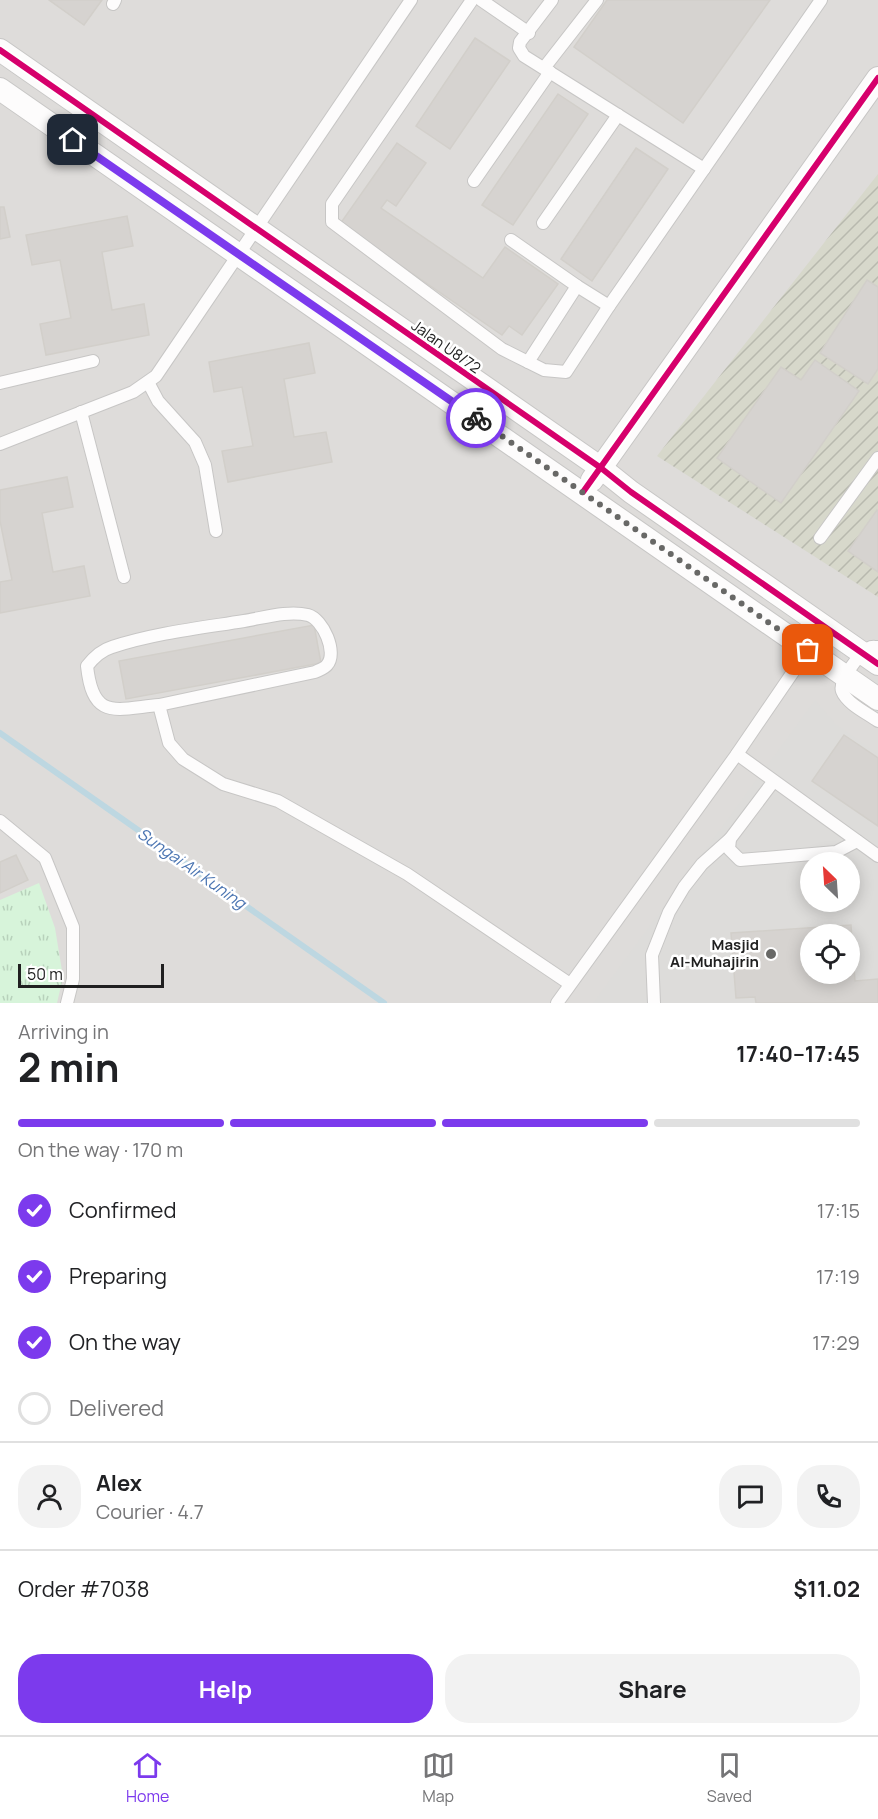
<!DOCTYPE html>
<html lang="en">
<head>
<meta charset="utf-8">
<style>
  :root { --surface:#fff; --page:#f2f2f2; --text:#202124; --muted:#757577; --line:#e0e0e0; --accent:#7c3aed }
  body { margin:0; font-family:Manrope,sans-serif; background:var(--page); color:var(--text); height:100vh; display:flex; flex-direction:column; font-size:22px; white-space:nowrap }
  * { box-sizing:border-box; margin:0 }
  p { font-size:20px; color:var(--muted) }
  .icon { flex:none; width:33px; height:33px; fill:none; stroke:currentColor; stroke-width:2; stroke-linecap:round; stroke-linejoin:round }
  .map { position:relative; height:1003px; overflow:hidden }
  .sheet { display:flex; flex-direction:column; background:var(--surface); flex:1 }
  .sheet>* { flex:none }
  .needle { width:39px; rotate:335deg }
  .fabs { position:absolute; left:800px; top:852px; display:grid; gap:12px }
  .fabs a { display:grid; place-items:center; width:60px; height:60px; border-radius:50%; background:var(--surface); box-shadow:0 3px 15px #0003; font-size:30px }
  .scale { position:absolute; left:18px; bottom:15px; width:146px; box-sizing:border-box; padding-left:6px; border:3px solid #202020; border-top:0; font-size:16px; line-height:21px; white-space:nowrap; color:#202020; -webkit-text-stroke:4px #fff; paint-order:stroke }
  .pin { position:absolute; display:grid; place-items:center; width:51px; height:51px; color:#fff; margin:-26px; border-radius:12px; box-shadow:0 3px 9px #0006 }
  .courier { position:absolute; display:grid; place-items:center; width:60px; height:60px; margin:-30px; border:4px solid #7c3aed; border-radius:50%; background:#fff; color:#222; box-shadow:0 2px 8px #0007 }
  .headline em { font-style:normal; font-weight:700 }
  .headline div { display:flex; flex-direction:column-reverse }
  .headline { display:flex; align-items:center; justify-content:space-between; height:102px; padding:0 18px }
  h1 { font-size:39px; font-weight:700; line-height:45px }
  .bar { display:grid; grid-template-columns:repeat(4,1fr); gap:9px 6px; align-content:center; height:72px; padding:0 18px }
  .bar i { height:8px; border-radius:4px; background:var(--line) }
  .bar .on { background:var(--accent) }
  .bar p { grid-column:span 4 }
  .line { display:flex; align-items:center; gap:15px; padding:0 18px; border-top:2px solid var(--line) }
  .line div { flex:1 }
  .round { display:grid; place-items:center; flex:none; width:63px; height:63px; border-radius:24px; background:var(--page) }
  ol { padding:0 18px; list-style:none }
  li { display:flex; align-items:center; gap:18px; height:66px }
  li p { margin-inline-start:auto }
  li .icon { padding:6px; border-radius:50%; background:var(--accent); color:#fff; stroke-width:4 }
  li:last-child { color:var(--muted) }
  li i { width:33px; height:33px; border:3px solid var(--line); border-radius:50% }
  .action { display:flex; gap:12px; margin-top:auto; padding:12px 18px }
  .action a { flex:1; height:69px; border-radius:24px; background:var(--accent); color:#fff; font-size:24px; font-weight:700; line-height:69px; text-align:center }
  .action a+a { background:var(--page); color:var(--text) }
  .tabs { display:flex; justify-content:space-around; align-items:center; height:84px; border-top:2px solid var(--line); background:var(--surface); font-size:16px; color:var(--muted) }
  .tabs a { display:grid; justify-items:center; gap:3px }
  .tabs .on { color:var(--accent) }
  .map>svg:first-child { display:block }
  .residential { fill:#dedcda; fill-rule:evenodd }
  .religious { fill:#dddcda; fill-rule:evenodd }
  .construction { fill:url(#construction-furrows) }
  .park { fill:url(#park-tufts) }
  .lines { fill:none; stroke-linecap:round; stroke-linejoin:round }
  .stream { stroke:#bdd7e1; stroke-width:6 }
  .building { fill:#d6d3d0; stroke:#d2cfca; stroke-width:1.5; fill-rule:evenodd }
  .service-casing { stroke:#c7c6c5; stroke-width:14 }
  .minor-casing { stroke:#c7c6c5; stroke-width:24 }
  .service { stroke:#fdfcfc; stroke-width:12 }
  .minor { stroke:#fdfcfc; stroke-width:22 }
  .cycleway-casing { stroke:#fff; stroke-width:10 }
  .cycleway { stroke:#d6006c; stroke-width:6 }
  .done { stroke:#686866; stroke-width:6; stroke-dasharray:0 10.8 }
  .route { stroke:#7c3aed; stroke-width:8 }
  .poi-dot { fill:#686866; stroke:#fff; stroke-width:2 }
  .labels { text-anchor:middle; stroke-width:5; stroke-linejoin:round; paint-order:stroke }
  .street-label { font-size:15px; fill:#202020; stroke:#fff }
  .poi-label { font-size:15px; font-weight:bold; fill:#202020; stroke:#fff; text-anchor:end }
  .water-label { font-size:16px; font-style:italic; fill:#4b75b2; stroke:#fff }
</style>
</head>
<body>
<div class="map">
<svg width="878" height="1003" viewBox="0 0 878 1003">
  <defs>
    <pattern id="construction-furrows" width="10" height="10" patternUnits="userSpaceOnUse" patternTransform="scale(1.5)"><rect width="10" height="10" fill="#d7d8cb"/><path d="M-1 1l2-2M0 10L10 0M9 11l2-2" fill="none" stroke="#b8b9ae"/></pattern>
    <pattern id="park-tufts" width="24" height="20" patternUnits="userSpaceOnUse" patternTransform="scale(1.5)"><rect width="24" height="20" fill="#d7f4da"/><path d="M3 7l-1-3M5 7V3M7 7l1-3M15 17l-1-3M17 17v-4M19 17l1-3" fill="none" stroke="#b8d1bb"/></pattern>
  </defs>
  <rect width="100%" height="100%" fill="#efede9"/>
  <path class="residential" d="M 0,0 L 878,0 L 878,1003 L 0,1003 ZM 810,862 L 849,862 L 849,902 L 810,902 ZM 810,934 L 849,934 L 849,974 L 810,974 Z"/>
  <path class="religious" d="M 815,700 L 836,724 L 878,754 L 878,1003 L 593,1003 ZM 810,862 L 849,862 L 849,902 L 810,902 ZM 810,934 L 849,934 L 849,974 L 810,974 Z"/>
  <polygon class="construction" points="878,174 878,597 657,456"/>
  <polygon class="park" points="39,883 55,928 63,977 57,1003 0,1003 0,900"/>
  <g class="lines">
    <polyline class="stream" points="0,733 384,1003"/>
  </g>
  <g class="building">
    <polygon points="49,0 102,0 84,25"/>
    <polygon points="607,0 770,0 683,123 574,47"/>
    <polygon points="475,38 510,61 450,149 416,126"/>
    <polygon points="558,94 588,114 513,225 482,205"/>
    <polygon points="397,143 426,163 396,206 387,200 381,208 483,278 505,247 558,284 522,335 509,326 502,335 340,224"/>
    <polygon points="636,148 668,169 592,281 561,259"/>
    <polygon points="0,207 4,207 10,237 0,239"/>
    <polygon points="127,216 133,246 102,252 112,310 144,304 149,335 46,355 40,324 71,318 60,260 32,265 26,235"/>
    <polygon points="867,280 878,287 878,369 868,384 820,353"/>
    <polygon points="309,343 315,373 284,379 294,437 326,432 332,462 228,482 222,451 253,446 242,387 214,392 209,362"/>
    <polygon points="815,360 859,391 781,503 717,458 781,367 801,380"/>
    <polygon points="67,477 73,507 42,513 53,572 84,566 90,596 0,613 0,582 12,580 0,521 0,490"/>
    <polygon points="877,510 878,511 878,572 848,551"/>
    <polygon points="314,625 321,663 126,699 119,661"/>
    <polygon points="844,735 878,758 878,826 812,781"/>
    <polygon points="16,855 28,880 0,893 0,862"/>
    <path d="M 851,925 L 855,981 L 878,979 L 878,1003 L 756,1003 L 755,997 L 736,998 L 731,933 ZM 810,934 L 849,934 L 849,974 L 810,974 Z"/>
  </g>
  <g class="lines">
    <defs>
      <g id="service">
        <polyline points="472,0 332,204 332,222 502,349 544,370 566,372 609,306 821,0"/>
        <polyline points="481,0 529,33"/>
        <polyline points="552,0 520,42 519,48 524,56 704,169"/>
        <polyline points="113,4 115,0"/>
        <polyline points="544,68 597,0"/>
        <polyline points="474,181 550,72"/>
        <polyline points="543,223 618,115"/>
        <polyline points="511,240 577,286 528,362"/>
        <polyline points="577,286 609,306"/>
        <polyline points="148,382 158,401 195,442 205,465 216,531"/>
        <polyline points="0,383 93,361"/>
        <polyline points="81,412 124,577"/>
        <polyline points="0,444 133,392 156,376 411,0"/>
        <polyline points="820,538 878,458"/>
        <path d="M 878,647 C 874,647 872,646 869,648 C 860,653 838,681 842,691 C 847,704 867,713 878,721"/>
        <path d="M 159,705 L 315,672 C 319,670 325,668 327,665 C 338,653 323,619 308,615 C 288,610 263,618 244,621 C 200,628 155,633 112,647 C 102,650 94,657 87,666 C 93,721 115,709 159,705 L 169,743 L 183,759 L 223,784 L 278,801 L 407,874 L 570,984"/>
        <polyline points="737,754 878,856"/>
        <polyline points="773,782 730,839 729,849 740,860 836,852 857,841"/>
        <polyline points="0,821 45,858 73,927 73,979 67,1003"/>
        <polyline points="557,1003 737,754 808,650"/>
        <polyline points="654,1003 652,955 669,912 684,887 702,864 730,839"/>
      </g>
      <g id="minor">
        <polyline points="0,50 601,468 631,492 878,664"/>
        <polyline points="0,89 878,699"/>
        <polyline points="592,480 878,78"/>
      </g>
    </defs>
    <use href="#service" class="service-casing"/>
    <use href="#minor" class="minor-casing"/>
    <use href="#service" class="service"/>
    <use href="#minor" class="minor"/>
    <defs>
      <g id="cycleway">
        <polyline points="0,50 601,468 631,492 878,664"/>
        <polyline points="583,492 878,78"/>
      </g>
    </defs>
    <use href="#cycleway" class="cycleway-casing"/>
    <use href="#cycleway" class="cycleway"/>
  </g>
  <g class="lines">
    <polyline class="done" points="476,418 808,650"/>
    <polyline class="route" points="73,140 476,418"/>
  </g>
  <circle class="poi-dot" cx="771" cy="954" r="6"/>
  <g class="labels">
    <g class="street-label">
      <text transform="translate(446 347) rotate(35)" y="5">Jalan U8/72</text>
    </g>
    <g class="poi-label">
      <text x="759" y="950">Masjid<tspan x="759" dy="17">Al-Muhajirin</tspan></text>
    </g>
    <g class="water-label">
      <text transform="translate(192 868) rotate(35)" y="6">Sungai Air Kuning</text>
    </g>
  </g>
</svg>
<div class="fabs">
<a><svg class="needle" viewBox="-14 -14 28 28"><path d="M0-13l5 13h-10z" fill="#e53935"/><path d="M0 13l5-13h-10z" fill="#757577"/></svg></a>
<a><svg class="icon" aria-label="locate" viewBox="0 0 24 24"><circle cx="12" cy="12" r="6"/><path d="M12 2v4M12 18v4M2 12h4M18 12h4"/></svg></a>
</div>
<div class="scale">50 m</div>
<div class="pin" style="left:808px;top:650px;background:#ea580c"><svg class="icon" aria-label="bag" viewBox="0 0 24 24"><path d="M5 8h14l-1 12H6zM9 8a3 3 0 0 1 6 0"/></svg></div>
<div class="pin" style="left:73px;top:140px;background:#1f2937"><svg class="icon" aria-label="home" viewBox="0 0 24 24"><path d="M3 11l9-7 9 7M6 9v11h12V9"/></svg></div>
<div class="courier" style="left:476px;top:418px"><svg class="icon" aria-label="bike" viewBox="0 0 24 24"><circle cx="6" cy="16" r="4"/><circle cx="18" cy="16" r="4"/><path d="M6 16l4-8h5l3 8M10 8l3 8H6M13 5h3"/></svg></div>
</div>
<section class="sheet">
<div class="headline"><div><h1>2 min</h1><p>Arriving in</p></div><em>17:40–17:45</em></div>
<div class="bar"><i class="on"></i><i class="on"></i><i class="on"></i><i></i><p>On the way · 170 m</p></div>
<ol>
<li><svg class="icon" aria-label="check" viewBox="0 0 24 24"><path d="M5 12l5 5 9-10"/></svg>Confirmed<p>17:15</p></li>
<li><svg class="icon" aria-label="check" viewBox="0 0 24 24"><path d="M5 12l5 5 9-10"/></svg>Preparing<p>17:19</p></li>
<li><svg class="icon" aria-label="check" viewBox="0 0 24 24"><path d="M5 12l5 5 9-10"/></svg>On the way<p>17:29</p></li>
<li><i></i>Delivered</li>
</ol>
<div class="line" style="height:108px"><a class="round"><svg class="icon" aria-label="person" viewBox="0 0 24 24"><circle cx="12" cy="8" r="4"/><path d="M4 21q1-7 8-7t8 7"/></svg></a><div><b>Alex</b><p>Courier · 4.7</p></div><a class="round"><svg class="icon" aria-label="chat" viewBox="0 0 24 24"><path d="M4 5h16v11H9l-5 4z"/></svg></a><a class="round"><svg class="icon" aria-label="phone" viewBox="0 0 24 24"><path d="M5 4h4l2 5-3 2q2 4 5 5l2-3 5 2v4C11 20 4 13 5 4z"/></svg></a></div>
<div class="line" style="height:78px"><div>Order #7038</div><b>$11.02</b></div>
<div class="action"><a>Help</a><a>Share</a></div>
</section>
<nav class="tabs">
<a class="on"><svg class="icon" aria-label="home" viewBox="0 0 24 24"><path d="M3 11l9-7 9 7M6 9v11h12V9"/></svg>Home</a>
<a><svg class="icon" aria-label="map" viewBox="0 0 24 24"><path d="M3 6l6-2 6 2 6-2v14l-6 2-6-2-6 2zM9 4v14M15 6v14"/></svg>Map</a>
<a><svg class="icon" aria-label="saved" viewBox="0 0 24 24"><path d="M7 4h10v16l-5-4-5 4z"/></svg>Saved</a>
</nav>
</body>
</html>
